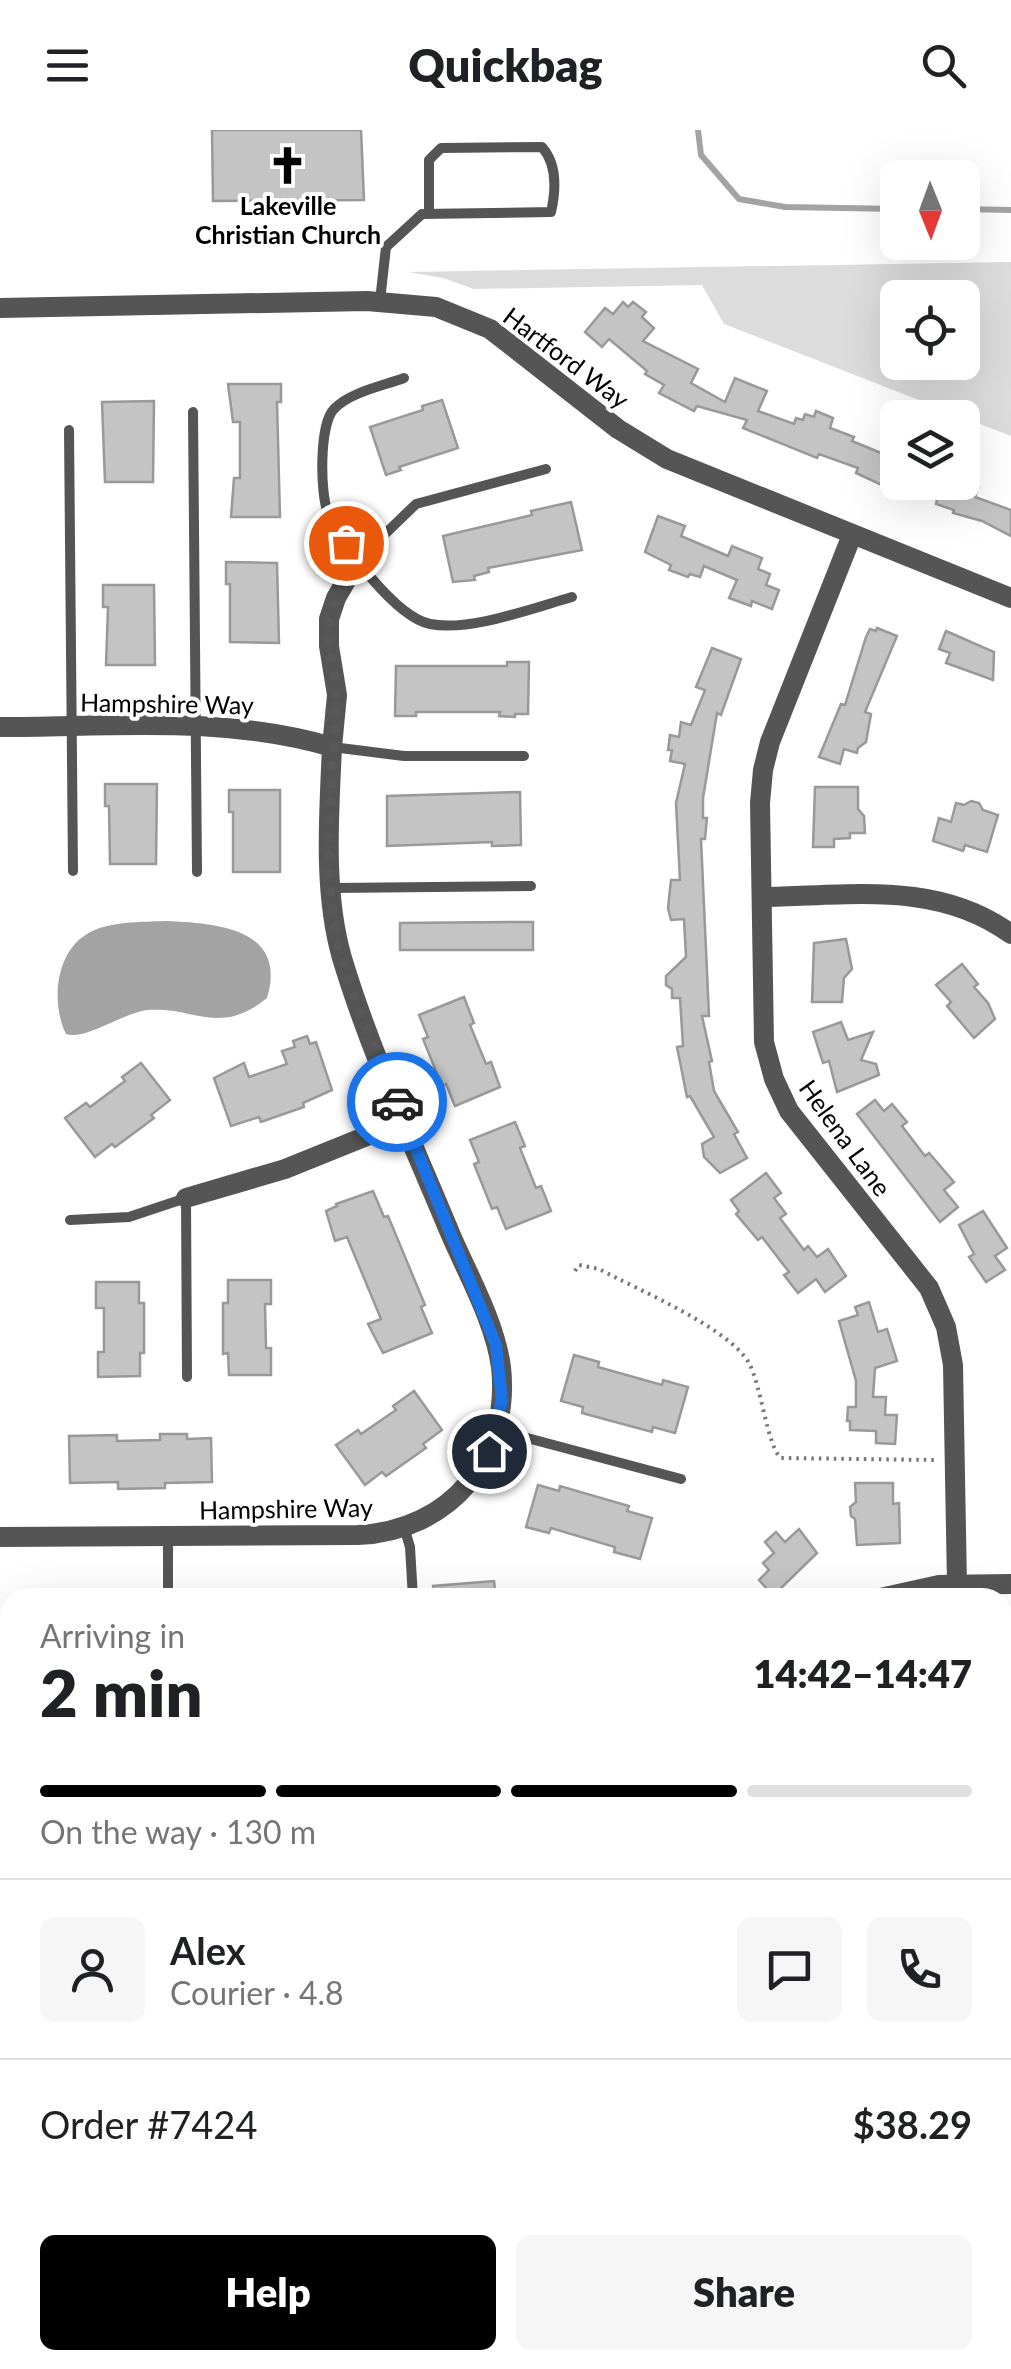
<!DOCTYPE html>
<html lang="en">
<head>
<meta charset="utf-8">
<style>
  :root { --surface:#fff; --page:#f6f6f6; --text:#202124; --muted:#757577; --line:#e0e0e0; --accent:#000 }
  body { margin:0; font-family:Lato,sans-serif; background:var(--page); color:var(--text); height:100vh; display:flex; flex-direction:column; font-size:38px; white-space:nowrap }
  * { box-sizing:border-box; margin:0 }
  p { font-size:32px; color:var(--muted) }
  .icon { flex:none; width:55px; height:55px; fill:none; stroke:currentColor; stroke-width:2; stroke-linecap:round; stroke-linejoin:round }
  .map { position:relative; flex:1; overflow:hidden }
  .panel { position:absolute; left:0px; top:1458px; width:1012px; height:782px; display:flex; flex-direction:column; background:var(--surface); border-radius:30px 30px 0 0; box-shadow:0 10px 40px #0002 }
  .panel>* { flex:none }
  .needle { width:65px; rotate:179deg }
  .fabs { position:absolute; left:880px; top:30px; display:grid; gap:20px }
  .fabs a { display:grid; place-items:center; width:100px; height:100px; border-radius:15px; background:var(--surface); box-shadow:0 10px 40px #0002; font-size:50px }
  .pin { position:absolute; display:grid; place-items:center; width:85px; height:85px; color:#fff; margin:-42px; border:5px solid #fff; border-radius:50%; box-shadow:0 2px 10px #0007 }
  .courier { position:absolute; display:grid; place-items:center; width:100px; height:100px; margin:-50px; border:8px solid #1a73e8; border-radius:50%; background:#fff; color:#222; box-shadow:0 2px 12px #0007 }
  .summary em { font-style:normal; font-weight:800 }
  .summary div { display:flex; flex-direction:column-reverse }
  .summary { display:flex; align-items:center; justify-content:space-between; height:170px; padding:0 40px }
  h1 { font-size:65px; font-weight:800; line-height:75px }
  .bar { display:grid; grid-template-columns:repeat(4,1fr); gap:15px 10px; align-content:center; height:120px; padding:0 40px }
  .bar i { height:12px; border-radius:8px; background:var(--line) }
  .bar .selected { background:var(--accent) }
  .bar p { grid-column:span 4 }
  .line { display:flex; align-items:center; gap:25px; padding:0 40px; border-top:2px solid var(--line) }
  .line div { flex:1 }
  .round { display:grid; place-items:center; flex:none; width:105px; height:105px; border-radius:15px; background:var(--page) }
  .action { display:flex; gap:20px; margin-top:auto; padding:20px 40px }
  .action a { flex:1; height:115px; border-radius:15px; background:var(--accent); color:#fff; font-size:40px; font-weight:800; line-height:115px; text-align:center }
  .action a+a { background:var(--page); color:var(--text) }
  header { display:flex; justify-content:space-between; align-items:center; height:130px; padding:0 40px; background:var(--surface); font-size:45px; font-weight:800 }
  .map>svg:first-child { display:block }
  .green { fill:#dcdcdc; fill-rule:evenodd }
  .water { fill:#a3a3a3 }
  .lines { fill:none; stroke-linecap:round; stroke-linejoin:round }
  .stream { stroke:#a3a3a3; stroke-width:6 }
  .building { fill:#c4c4c4; stroke:#999; stroke-width:2.5 }
  .path { stroke:#777; stroke-width:4; stroke-dasharray:2.5 5; stroke-linecap:butt }
  .lane { stroke:#555; stroke-width:10 }
  .street { stroke:#555; stroke-width:20 }
  .done { stroke:#595959; stroke-width:10; stroke-dasharray:0 18 }
  .route { stroke:#1a73e8; stroke-width:12 }
  .labels { text-anchor:middle; stroke-width:8; stroke-linejoin:round; paint-order:stroke }
  .poi-label { font-size:25px; font-weight:bold; fill:#000; stroke:#fff }
  .street-label { font-size:25px; fill:#000; stroke:#fff }
</style>
</head>
<body>
<header><svg class="icon" aria-label="menu" viewBox="0 0 24 24"><path d="M4 6h16M4 12h16M4 18h16"/></svg>Quickbag<svg class="icon" aria-label="search" viewBox="0 0 24 24"><circle cx="10" cy="10" r="6"/><path d="M15 15l6 6"/></svg></header>
<div class="map">
<svg width="1011" height="2239" viewBox="0 0 1011 2239">
  <rect width="100%" height="100%" fill="#fff"/>
  <g class="green">
    <path d="M 1011,132 L 1011,306 L 724,194 L 702,155 L 474,159 L 443,148 L 408,142 ZM 898,168 L 962,168 L 962,232 L 898,232 Z"/>
    <polygon points="1003,1895 1011,1895 1011,2239 670,2239 666,2230 1002,2230"/>
  </g>
  <path class="water" d="M 165,791 C 216,793 288,798 267,868 C 218,907 196,876 147,880 C 123,883 84,911 66,904 C 51,874 55,823 87,804 C 107,791 142,792 165,791 Z"/>
  <g class="lines">
    <g class="stream">
      <polyline points="698,0 701,25 739,69 785,77 898,79"/>
      <polyline points="962,79 1011,80"/>
      <polyline points="1002,2182 1011,2166"/>
      <polyline points="973,2239 978,2230"/>
    </g>
  </g>
  <g class="building">
    <polygon points="212,0 361,0 364,70 213,71"/>
    <polygon points="623,172 628,177 633,172 646,182 642,187 654,198 643,211 698,239 691,253 725,272 735,248 767,261 758,281 794,294 796,288 803,290 805,284 814,287 816,281 833,288 830,298 854,307 852,311 881,323 884,315 898,320 898,356 886,350 884,356 856,343 858,338 819,324 817,328 743,298 747,290 697,276 694,281 659,263 664,255 645,244 647,241 609,209 602,217 585,202 605,178 613,184"/>
    <polygon points="228,254 281,254 281,272 277,272 280,387 231,387 234,348 240,348 240,292 233,292"/>
    <polygon points="442,270 458,318 399,337 401,340 386,345 370,297 423,280 422,276"/>
    <polygon points="154,271 153,352 105,352 102,272"/>
    <polygon points="905,352 966,352 979,357 975,367 1011,380 1011,406 982,391 953,383 954,380 936,374 937,370 931,367 932,364"/>
    <polygon points="571,372 582,420 488,438 489,442 474,446 475,450 453,452 443,406 532,385 531,381"/>
    <polygon points="658,386 685,396 681,406 728,426 732,416 762,428 758,439 770,444 766,455 779,460 772,479 752,471 751,476 729,468 737,450 704,436 700,447 690,444 688,447 669,440 671,435 645,422"/>
    <polygon points="226,432 277,433 279,513 230,512 230,454 226,454"/>
    <polygon points="103,455 154,455 155,535 106,535 108,477 103,477"/>
    <polygon points="877,498 897,506 865,582 871,584 866,612 858,618 857,623 844,619 840,634 819,627 841,574 845,575 866,507 870,499 876,501"/>
    <polygon points="946,501 994,522 993,550 946,533 950,523 939,519"/>
    <polygon points="712,518 741,529 721,585 717,583 703,668 703,688 707,688 705,709 701,709 709,886 702,886 712,931 709,932 714,961 738,1002 734,1004 747,1028 720,1043 704,1027 702,1014 714,1007 690,966 687,967 677,917 683,916 680,868 672,868 672,859 666,855 666,846 686,827 684,789 671,790 668,778 671,750 680,750 676,673 685,634 670,631 672,620 668,620 670,605 679,607 681,592 691,595 705,560 696,557"/>
    <polygon points="507,532 529,532 528,584 515,584 515,587 499,586 500,582 416,582 416,586 395,586 396,536 507,536"/>
    <polygon points="105,654 157,654 156,734 110,734 109,676 105,676"/>
    <polygon points="815,657 858,657 858,679 864,686 865,703 850,703 850,708 834,709 834,717 813,717"/>
    <polygon points="229,660 280,660 280,742 233,742 233,682 229,682"/>
    <polygon points="520,662 521,715 492,716 492,712 387,716 387,666"/>
    <polygon points="971,671 979,673 983,680 998,685 987,722 965,715 963,721 933,711 939,688 951,692 956,673 964,675"/>
    <polygon points="513,792 533,792 533,820 400,820 400,793"/>
    <polygon points="846,809 852,839 844,848 842,872 812,872 814,813"/>
    <polygon points="962,834 978,854 974,857 988,873 995,889 974,908 947,876 951,872 936,855"/>
    <polygon points="464,867 474,893 470,895 486,934 491,932 500,957 455,976 446,954 442,956 423,909 428,907 419,885"/>
    <polygon points="841,892 848,910 873,902 861,930 876,934 879,945 837,962 829,931 823,933 813,902"/>
    <polygon points="307,906 310,914 316,912 332,960 303,973 304,977 261,992 259,987 231,996 214,948 244,933 249,947 287,934 282,921 295,917 293,911"/>
    <polygon points="141,933 170,970 151,985 154,988 115,1017 112,1014 95,1027 65,988 86,973 90,977 125,951 122,947"/>
    <polygon points="875,970 884,981 892,974 907,992 902,996 925,1026 929,1023 954,1052 944,1060 958,1077 940,1092 857,984"/>
    <polygon points="515,992 525,1016 520,1018 536,1058 541,1056 551,1081 506,1099 497,1077 492,1079 474,1034 479,1032 470,1010"/>
    <polygon points="766,1043 781,1063 774,1068 786,1084 780,1088 804,1120 808,1116 817,1127 828,1119 846,1146 825,1162 816,1149 798,1163 784,1145 789,1142 762,1107 758,1110 736,1084 739,1081 731,1070"/>
    <polygon points="373,1061 384,1087 388,1086 425,1175 421,1177 432,1203 383,1223 368,1194 381,1189 347,1107 335,1111 326,1081 337,1076 336,1074"/>
    <polygon points="983,1081 1007,1118 995,1126 1005,1140 986,1152 969,1127 974,1124 959,1095"/>
    <polygon points="228,1150 271,1150 271,1174 265,1174 266,1218 271,1218 271,1245 229,1245 228,1223 223,1224 223,1173 228,1173"/>
    <polygon points="96,1152 139,1152 139,1173 144,1173 144,1223 140,1223 140,1246 98,1247 98,1222 104,1222 104,1178 96,1178"/>
    <polygon points="869,1172 878,1202 887,1199 897,1231 875,1238 873,1267 886,1267 885,1285 897,1285 895,1314 876,1313 876,1301 850,1300 850,1291 847,1291 848,1277 856,1277 856,1251 839,1191 858,1185 855,1177"/>
    <polygon points="574,1225 599,1232 598,1237 662,1255 663,1250 688,1257 675,1303 653,1297 652,1302 582,1283 583,1277 561,1271"/>
    <polygon points="414,1261 442,1300 423,1314 426,1318 386,1346 382,1342 365,1355 336,1315 358,1300 361,1304 396,1280 393,1276"/>
    <polygon points="160,1304 187,1304 187,1309 211,1308 212,1352 165,1353 165,1358 118,1359 118,1352 70,1353 69,1306 117,1305 117,1311 160,1310"/>
    <polygon points="855,1353 893,1353 893,1374 899,1373 900,1413 857,1415 855,1389 851,1386 850,1377 856,1372"/>
    <polygon points="538,1355 559,1361 560,1356 629,1376 627,1381 652,1388 640,1429 614,1422 615,1417 551,1398 549,1403 526,1397"/>
    <polygon points="799,1399 817,1423 773,1466 759,1450 769,1440 763,1433 774,1423 765,1412 776,1402 785,1412"/>
    <polygon points="494,1451 496,1468 434,1468 433,1456"/>
  </g>
  <g class="lines">
    <path class="path" d="M 575,1141 L 579,1135 L 599,1139 C 638,1160 728,1197 749,1233 C 762,1258 767,1316 781,1328 L 937,1330"/>
    <g class="lane">
      <path d="M 380,171 L 386,117 L 422,84 L 551,82 C 556,60 557,34 542,17 L 441,18 L 429,30 L 429,84"/>
      <path d="M 404,248 C 383,256 350,262 334,279 C 319,294 320,364 328,383 C 341,415 396,487 430,494 C 469,502 533,478 572,467"/>
      <polyline points="193,282 197,742"/>
      <polyline points="69,300 73,741"/>
      <polyline points="358,430 416,374 546,339"/>
      <polyline points="332,617 404,626 524,626"/>
      <polyline points="332,758 531,756"/>
      <polyline points="70,1090 129,1087 186,1068 187,1247"/>
      <polyline points="497,1300 681,1349"/>
      <polyline points="404,1397 410,1417 413,1468"/>
      <polyline points="168,1406 168,1468"/>
    </g>
    <g class="street">
      <polyline points="0,178 367,171 436,177 490,199 618,299 667,329 1011,468"/>
      <polyline points="852,405 770,612 763,640 760,673 764,912 774,949 789,981 929,1158 946,1197 953,1235 957,1455"/>
      <path d="M 0,597 C 110,597 224,585 332,617 C 329,685 323,762 342,828 C 370,921 413,1014 450,1103 C 468,1145 495,1192 501,1237 C 511,1328 450,1401 358,1405 L 0,1407"/>
      <polyline points="332,617 337,565 329,516 329,489 336,468 358,430"/>
      <path d="M 763,767 C 849,766 937,750 1011,804"/>
      <polyline points="186,1068 285,1039 404,991"/>
      <polyline points="880,1468 939,1455 1011,1454"/>
      <polyline points="1002,1748 1011,1748"/>
      <polyline points="0,1766 10,1766"/>
      <polyline points="346,2239 346,2230"/>
    </g>
  </g>
  <g class="lines">
    <path class="done" d="M 346,413 L 358,430 C 341,458 325,481 329,515 C 331,536 337,554 336,576 C 333,654 321,736 338,813 C 350,868 377,920 397,972"/>
    <polyline class="route" points="397,972 496,1215 502,1270 489,1321"/>
  </g>
  <defs>
    <symbol id="church-bare" viewBox="-9 -9 18 18"><path d="M-1.2-6h2.4v3.5h3.3v2.4h-3.3V6h-2.4V-.1h-3.3v-2.4h3.3Z" fill="#000" stroke="#fff" stroke-width="2.5" paint-order="stroke"/></symbol>
  </defs>
  <g fill-rule="evenodd">
    <use href="#church-bare" x="260" y="8" width="55" height="55"/>
  </g>
  <g class="labels">
    <g class="poi-label">
      <text x="288" y="85">Lakeville<tspan x="288" dy="29">Christian Church</tspan></text>
    </g>
    <g class="street-label">
      <text transform="translate(566 228) rotate(37)" y="9">Hartford Way</text>
      <text transform="translate(167 574) rotate(1)" y="9">Hampshire Way</text>
      <text transform="translate(845 1008) rotate(54)" y="9">Helena Lane</text>
      <text transform="translate(286 1379) rotate(-1)" y="9">Hampshire Way</text>
    </g>
  </g>
</svg>
<div class="fabs">
<a><svg class="needle" viewBox="-14 -14 28 28"><path d="M0-13l5 13h-10z" fill="#e53935"/><path d="M0 13l5-13h-10z" fill="#757577"/></svg></a>
<a><svg class="icon" aria-label="locate" viewBox="0 0 24 24"><circle cx="12" cy="12" r="6"/><path d="M12 2v4M12 18v4M2 12h4M18 12h4"/></svg></a>
<a><svg class="icon" aria-label="layers" viewBox="0 0 24 24"><path d="M12 4l9 5-9 5-9-5zM3 14l9 5 9-5"/></svg></a>
</div>
<div class="pin" style="left:346px;top:413px;background:#ea580c"><svg class="icon" aria-label="bag" viewBox="0 0 24 24"><path d="M5 8h14l-1 12H6zM9 8a3 3 0 0 1 6 0"/></svg></div>
<div class="pin" style="left:489px;top:1321px;background:#1f2937"><svg class="icon" aria-label="home" viewBox="0 0 24 24"><path d="M3 11l9-7 9 7M6 9v11h12V9"/></svg></div>
<div class="courier" style="left:397px;top:972px"><svg class="icon" aria-label="car" viewBox="0 0 24 24"><path d="M5 17H2v-5l4-1 3-4h7l3 4 3 1v5h-3M9 17h6M6 11h13"/><circle cx="7" cy="17" r="2"/><circle cx="17" cy="17" r="2"/></svg></div>
<section class="panel">
<div class="summary"><div><h1>2 min</h1><p>Arriving in</p></div><em>14:42–14:47</em></div>
<div class="bar"><i class="selected"></i><i class="selected"></i><i class="selected"></i><i></i><p>On the way · 130 m</p></div>
<div class="line" style="height:180px"><a class="round"><svg class="icon" aria-label="person" viewBox="0 0 24 24"><circle cx="12" cy="8" r="4"/><path d="M4 21q1-7 8-7t8 7"/></svg></a><div><b>Alex</b><p>Courier · 4.8</p></div><a class="round"><svg class="icon" aria-label="chat" viewBox="0 0 24 24"><path d="M4 5h16v11H9l-5 4z"/></svg></a><a class="round"><svg class="icon" aria-label="phone" viewBox="0 0 24 24"><path d="M5 4h4l2 5-3 2q2 4 5 5l2-3 5 2v4C11 20 4 13 5 4z"/></svg></a></div>
<div class="line" style="height:130px"><div>Order #7424</div><b>$38.29</b></div>
<div class="action"><a>Help</a><a>Share</a></div>
</section>
</div>
</body>
</html>
